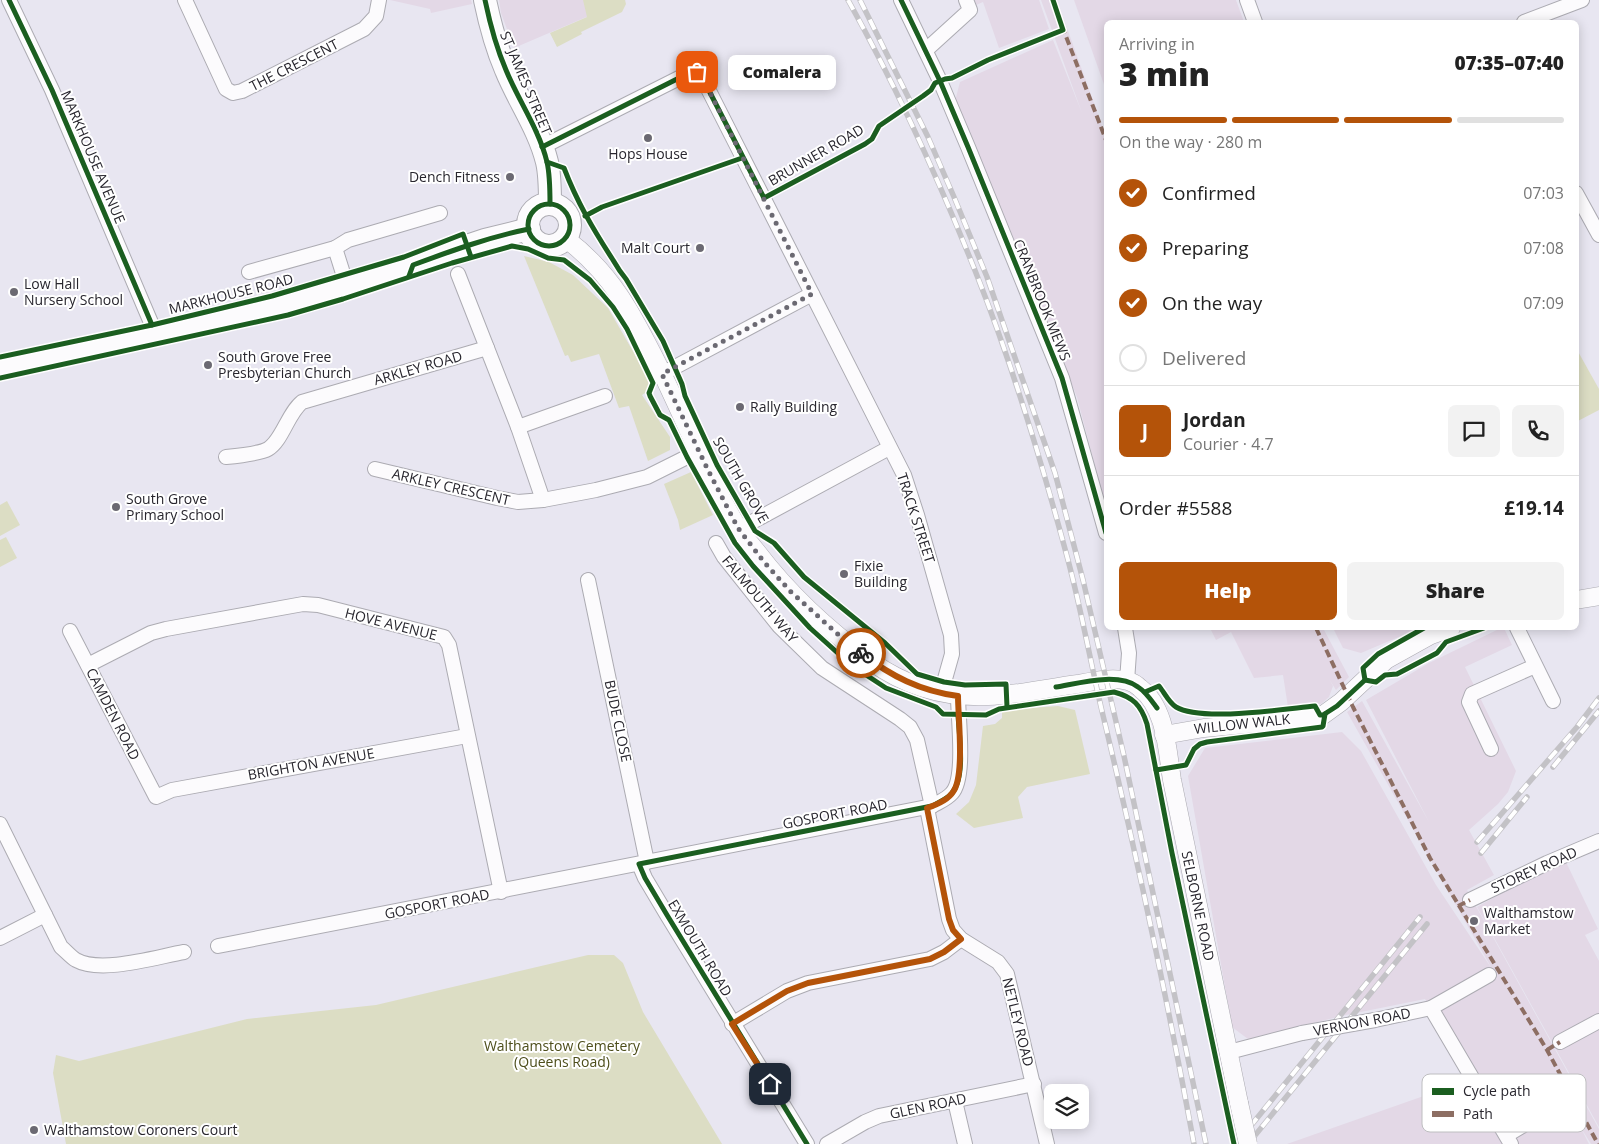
<!DOCTYPE html>
<html lang="en">
<head>
<meta charset="utf-8">
<style>
  :root { --surface:#fff; --page:#f2f2f2; --text:#222; --muted:#767676; --line:#e0e0e0; --accent:#b45309 }
  body { margin:0; font-family:"Open Sans",sans-serif; background:var(--page); color:var(--text); height:100vh; display:flex; flex-direction:column; font-size:19px; white-space:nowrap }
  * { box-sizing:border-box; margin:0 }
  p { font-size:16px; color:var(--muted) }
  .icon { flex:none; width:28px; height:28px; fill:none; stroke:currentColor; stroke-width:2; stroke-linecap:round; stroke-linejoin:round }
  .map { position:relative; flex:1; overflow:hidden }
  .drawer { position:absolute; left:1104px; top:20px; width:475px; height:610px; display:flex; flex-direction:column; background:var(--surface); border-radius:8px; box-shadow:0 2px 12px #0003 }
  .drawer>* { flex:none }
  .tools { position:absolute; left:1044px; top:1084px; display:grid; gap:10px }
  .tools a { display:grid; place-items:center; width:45px; height:45px; border-radius:8px; background:var(--surface); box-shadow:0 2px 12px #0003; font-size:25px }
  .pin { position:absolute; display:grid; place-items:center; width:42px; height:42px; color:#fff; margin:-21px; border-radius:10px; box-shadow:0 2px 8px #0006 }
  .courier { position:absolute; display:grid; place-items:center; width:50px; height:50px; margin:-25px; border:4px solid #b45309; border-radius:50%; background:#fff; color:#222; box-shadow:0 1px 6px #0007 }
  .bubble { position:absolute; height:35px; border-radius:8px; background:var(--surface); box-shadow:0 2px 12px #0003; font-size:16px; font-weight:800; line-height:35px; text-align:center }
  .overview em { font-style:normal; font-weight:800 }
  .overview div { display:flex; flex-direction:column-reverse }
  .overview { display:flex; align-items:center; justify-content:space-between; height:85px; padding:0 15px }
  h1 { font-size:32px; font-weight:800; line-height:38px }
  .bar { display:grid; grid-template-columns:repeat(4,1fr); gap:8px 5px; align-content:center; height:60px; padding:0 15px }
  .bar i { height:6px; border-radius:4px; background:var(--line) }
  .bar .current { background:var(--accent) }
  .bar p { grid-column:span 4 }
  .line { display:flex; align-items:center; gap:12px; padding:0 15px; border-top:1px solid var(--line) }
  .line div { flex:1 }
  .round { display:grid; place-items:center; flex:none; width:52px; height:52px; border-radius:8px; background:var(--page) }
  ol { padding:0 15px; list-style:none }
  li { display:flex; align-items:center; gap:15px; height:55px }
  li p { margin-inline-start:auto }
  li .icon { padding:5px; border-radius:50%; background:var(--accent); color:#fff; stroke-width:4 }
  li:last-child { color:var(--muted) }
  li i { width:28px; height:28px; border:2px solid var(--line); border-radius:50% }
  .button { display:flex; gap:10px; margin-top:auto; padding:10px 15px }
  .button a { flex:1; height:58px; border-radius:8px; background:var(--accent); color:#fff; font-size:20px; font-weight:800; line-height:58px; text-align:center }
  .button a+a { background:var(--page); color:var(--text) }
  .map>svg:first-child { display:block }
  .commercial { fill:#e3d8e6 }
  .green { fill:#dcddc4 }
  .lines { fill:none; stroke-linecap:round; stroke-linejoin:round }
  .minor-casing { stroke:#acabb2; stroke-width:16 }
  .tertiary-casing { stroke:#acabb2; stroke-width:19 }
  .primary-casing { stroke:#acabb2; stroke-width:24 }
  .minor { stroke:#fcfbfd; stroke-width:14 }
  .tertiary { stroke:#fcfbfd; stroke-width:18 }
  .primary { stroke:#fcfbfd; stroke-width:22 }
  .rail-casing { stroke:#c3c2c6; stroke-width:5.5 }
  .rail { stroke:#fff; stroke-width:4; stroke-dasharray:11; stroke-linecap:butt }
  .minor-bridge-casing { stroke:#acabb2; stroke-width:16; stroke-linecap:butt }
  .tertiary-bridge-casing { stroke:#acabb2; stroke-width:19; stroke-linecap:butt }
  .minor-bridge { stroke:#fcfbfd; stroke-width:14 }
  .tertiary-bridge { stroke:#fcfbfd; stroke-width:18 }
  .quiet { stroke:#8d6e63; stroke-width:4; stroke-dasharray:8 4; stroke-linecap:butt }
  .cycleway-casing { stroke:#fff; stroke-width:8 }
  .cycleway { stroke:#1b5e20; stroke-width:5 }
  .done { stroke:#6b6972; stroke-width:5; stroke-dasharray:0 9 }
  .route { stroke:#b45309; stroke-width:6 }
  .poi-dot { fill:#6b6972; stroke:#fff; stroke-width:2 }
  .labels { text-anchor:middle; stroke-width:4; stroke-linejoin:round; paint-order:stroke }
  .street-label { font-size:14px; fill:#28262e; stroke:#fff }
  .poi-label { font-size:14px; fill:#28262e; stroke:#fff; text-anchor:start }
  .park-label { font-size:14px; fill:#4d4e1b; stroke:#fff }
  .key { fill:#fff; stroke:#bebec0; stroke-width:1 }
  .key-label { font-size:14px; fill:#28262e }
</style>
</head>
<body>
<div class="map">
<svg width="1599" height="1144" viewBox="0 0 1599 1144">
  <rect width="100%" height="100%" fill="#e8e6f1"/>
  <g class="commercial">
    <polygon points="390,0 471,0 472,4 431,13 430,9"/>
    <polygon points="499,0 626,0 514,48 501,13"/>
    <polygon points="974,0 1039,0 1049,29 999,48 983,2 976,5"/>
    <polygon points="1041,0 1057,0 1106,137 1106,508 1077,397 989,180 955,101 960,82 1053,40 1082,113"/>
    <polygon points="1074,0 1236,0 1244,22 1106,22 1106,90"/>
    <polygon points="1210,628 1323,628 1349,677 1336,690 1329,679 1333,686 1329,697 1321,704 1288,707 1283,675 1254,678 1231,632 1216,640"/>
    <polygon points="1333,628 1420,628 1361,653 1343,648"/>
    <polygon points="1501,628 1504,628 1512,645 1465,667 1516,771 1508,792 1498,804 1469,830 1494,875 1467,890 1599,1129 1599,1144 1591,1144 1581,1128 1589,1144 1287,1144 1475,1078 1425,999 1346,1015 1248,1039 1232,1027 1188,776 1205,748 1342,732 1361,751 1436,885 1492,969 1347,712 1362,701 1429,822 1366,700 1429,663"/>
    <polygon points="1566,862 1598,929 1585,935 1599,961 1599,1127 1477,907 1502,893"/>
  </g>
  <g class="green">
    <polygon points="583,0 625,0 626,4 622,12 581,32 582,34 557,47 550,33 587,17"/>
    <polygon points="524,256 549,262 573,275 608,308 634,353 649,382 648,391 642,395 670,437 670,450 648,461 629,406 619,408 599,354 571,362 568,355 565,356"/>
    <polygon points="1576,348 1599,389 1599,410 1576,422"/>
    <polygon points="691,472 713,515 680,530 678,520 664,484"/>
    <polygon points="7,501 20,525 0,536 0,505"/>
    <polygon points="6,537 17,558 0,567 0,540"/>
    <polygon points="1058,706 1075,710 1090,774 1027,787 1018,797 1023,818 974,828 956,814 969,802 976,785 983,726 995,724 1002,718 1002,710"/>
    <polygon points="588,955 614,955 623,963 643,1012 722,1144 66,1144 53,1073 56,1055 79,1061 247,1019 376,1005"/>
  </g>
  <g class="lines">
    <defs>
      <g id="minor">
        <polyline points="9,0 52,90 152,325 155,335"/>
        <polyline points="185,0 226,89 233,93 242,91 364,29 376,16 379,0"/>
        <polyline points="901,0 940,81 968,147 1062,378 1106,533"/>
        <polyline points="1247,0 1255,22"/>
        <polyline points="1524,22 1582,0"/>
        <polyline points="926,50 970,10 966,0"/>
        <polyline points="542,147 689,73 697,72 702,77 904,475 917,515 951,635 952,654 941,693"/>
        <polyline points="1576,193 1599,235"/>
        <polyline points="335,248 347,286"/>
        <polyline points="249,272 335,248 348,240 440,213"/>
        <polyline points="458,274 518,427 543,500"/>
        <polyline points="662,374 812,294"/>
        <polyline points="518,427 605,396"/>
        <path d="M 226,457 C 236,456 261,453 268,449 C 282,441 288,413 302,402 L 487,348"/>
        <polyline points="375,469 497,498 518,502 543,500 596,490 647,477 699,451"/>
        <polyline points="739,529 889,448"/>
        <polyline points="716,543 724,557 779,626 822,668 900,719 910,727 917,740 932,806"/>
        <polyline points="588,580 647,862"/>
        <polyline points="1125,628 1129,653 1127,681"/>
        <polyline points="1517,628 1553,701"/>
        <polyline points="70,631 156,797 172,790 467,736"/>
        <polyline points="88,665 151,633 166,629 303,604 318,605 444,637 449,645 501,892"/>
        <polyline points="1491,749 1469,702 1472,694 1535,666"/>
        <polyline points="927,808 949,919 953,930 961,939 998,962 1007,974 1047,1144"/>
        <path d="M 0,824 L 61,947 C 66,951 71,957 76,960 C 101,974 156,957 184,952"/>
        <polyline points="639,864 645,878 667,915 807,1144"/>
        <polyline points="1470,900 1547,863 1599,841"/>
        <polyline points="0,938 45,915"/>
        <path d="M 218,946 L 932,806 C 939,802 947,799 952,793 C 966,778 958,718 958,696"/>
        <polyline points="1431,1008 1511,1144"/>
        <polyline points="1375,1020 1431,1008 1489,975"/>
        <polyline points="732,1024 787,991 808,983 930,959 944,952 961,939"/>
        <polyline points="1560,1042 1599,1021"/>
        <polyline points="1229,1052 1302,1033"/>
        <polyline points="955,1101 965,1144"/>
        <polyline points="1507,1135 1572,1096"/>
        <polyline points="827,1144 865,1122 879,1116 1034,1084"/>
      </g>
      <g id="tertiary">
        <path d="M 566,239 C 612,273 634,317 659,367 C 685,420 707,476 737,526 C 743,535 750,544 757,552 C 789,594 829,631 872,662 C 907,687 945,698 988,696 C 1018,695 1048,688 1078,684 C 1094,681 1112,677 1128,681 C 1132,682 1137,685 1140,688 C 1166,708 1167,749 1172,780 L 1239,1103"/>
        <polyline points="1576,600 1599,596"/>
        <polyline points="1164,735 1204,728 1286,720 1323,715 1341,702 1386,660 1431,635 1451,628"/>
      </g>
      <g id="primary">
        <path d="M 485,0 C 490,24 496,47 506,70 C 518,100 539,129 547,162 C 550,175 550,190 550,204"/>
        <circle cx="549" cy="225" r="21"/>
        <polyline points="0,368 155,335 264,310 347,286 485,240 529,229"/>
      </g>
    </defs>
    <use href="#minor" class="minor-casing"/>
    <use href="#tertiary" class="tertiary-casing"/>
    <use href="#primary" class="primary-casing"/>
    <use href="#minor" class="minor"/>
    <use href="#tertiary" class="tertiary"/>
    <use href="#primary" class="primary"/>
    <defs>
      <g id="rail">
        <path d="M 848,0 C 897,88 939,180 976,273 C 1013,366 1042,463 1068,560 C 1081,609 1090,659 1101,707 C 1136,852 1167,998 1194,1144"/>
        <polyline points="860,0 928,137 954,197 987,277 1055,473 1083,580 1124,756 1206,1144"/>
        <polyline points="1553,767 1599,711"/>
        <polyline points="1477,842 1577,727 1599,698"/>
        <polyline points="1481,853 1527,797"/>
        <polyline points="1236,1144 1420,917"/>
        <polyline points="1248,1144 1427,924"/>
      </g>
    </defs>
    <use href="#rail" class="rail-casing"/>
    <use href="#rail" class="rail"/>
    <defs>
      <polyline id="minor-bridge" points="1302,1033 1375,1020"/>
      <polyline id="tertiary-bridge" points="1239,1103 1248,1144"/>
    </defs>
    <use href="#minor-bridge" class="minor-bridge-casing"/>
    <use href="#tertiary-bridge" class="tertiary-bridge-casing"/>
    <use href="#minor-bridge" class="minor-bridge"/>
    <use href="#tertiary-bridge" class="tertiary-bridge"/>
    <g class="quiet">
      <polyline points="1062,26 1106,140"/>
      <polyline points="1316,628 1353,707 1430,858 1547,1050 1598,1144"/>
      <polyline points="1458,906 1470,900"/>
      <polyline points="1547,1050 1560,1042"/>
    </g>
    <defs>
      <g id="cycleway">
        <polyline points="9,0 52,90 152,325"/>
        <path d="M 485,0 C 490,24 496,47 506,70 C 518,100 539,129 547,162 C 550,175 550,190 550,204"/>
        <polyline points="901,0 940,81 968,147 1062,378 1106,533"/>
        <polyline points="542,147 689,73 697,72 702,77 764,198 865,144 872,139 879,126 923,96 931,90 935,83 945,79 952,78 988,60 1063,30 1053,0"/>
        <path d="M 547,162 L 564,168 C 577,202 593,229 613,260 C 617,267 621,273 626,279 L 663,341 L 682,384 L 685,396 L 717,465 L 755,531 L 774,543 L 804,577 L 885,643 L 917,674 L 944,682 L 965,685 L 1006,684 L 1007,707"/>
        <circle cx="549" cy="225" r="21"/>
        <polyline points="585,216 602,207 742,158"/>
        <path d="M 409,276 L 413,265 C 451,251 489,237 529,229"/>
        <polyline points="0,357 152,325 272,296 404,257 463,234 471,257"/>
        <path d="M 0,378 L 288,315 L 343,299 L 452,263 L 512,246 L 528,249 L 548,258 L 564,260 L 590,280 L 613,307 L 627,329 L 653,383 L 649,393 L 650,396 L 660,415 L 669,420 L 687,457 L 735,543 L 753,566 L 810,628 L 851,665 L 886,688 L 936,707 L 943,714 L 986,715 L 999,709 L 1114,692 C 1133,697 1141,705 1147,724 L 1172,853 L 1234,1144"/>
        <polyline points="1365,680 1363,668 1378,654 1424,628"/>
        <path d="M 1056,687 C 1080,683 1118,672 1138,687 C 1146,692 1151,700 1157,708"/>
        <path d="M 1145,692 L 1159,686 C 1164,692 1169,703 1176,707 C 1201,722 1284,709 1315,706 L 1320,715 L 1323,715 L 1337,706 L 1365,680 L 1376,682 L 1385,675 L 1397,674 L 1437,653 L 1446,642 L 1484,628"/>
        <polyline points="1156,770 1186,765 1194,749 1200,744 1207,742 1322,727 1323,726 1325,714"/>
        <path d="M 807,1144 L 667,915 L 645,878 L 639,864 L 932,806 C 939,802 947,799 952,793 C 966,777 959,735 958,715"/>
      </g>
    </defs>
    <use href="#cycleway" class="cycleway-casing"/>
    <use href="#cycleway" class="cycleway"/>
  </g>
  <g class="lines">
    <polyline class="done" points="697,72 702,77 812,294 662,374 708,470 738,528 764,562 791,592 840,636 861,653"/>
    <path class="route" d="M 770,1084 L 732,1024 L 787,991 L 808,983 L 930,959 L 944,952 L 961,939 L 953,930 L 949,919 L 927,808 C 936,805 948,800 953,792 C 965,776 958,717 958,696 C 920,691 891,676 861,653"/>
  </g>
  <g class="poi-dot">
    <circle cx="648" cy="138" r="5"/>
    <circle cx="510" cy="177" r="5"/>
    <circle cx="700" cy="248" r="5"/>
    <circle cx="14" cy="292" r="5"/>
    <circle cx="208" cy="365" r="5"/>
    <circle cx="740" cy="407" r="5"/>
    <circle cx="116" cy="507" r="5"/>
    <circle cx="844" cy="574" r="5"/>
    <circle cx="1474" cy="921" r="5"/>
    <circle cx="34" cy="1130" r="5"/>
  </g>
  <g class="labels">
    <g class="street-label">
      <text transform="translate(294 65) rotate(-27)" y="5">THE CRESCENT</text>
      <text transform="translate(526 83) rotate(67)" y="5">ST JAMES STREET</text>
      <text transform="translate(816 155) rotate(-30)" y="5">BRUNNER ROAD</text>
      <text transform="translate(93 157) rotate(67)" y="5">MARKHOUSE AVENUE</text>
      <text transform="translate(231 294) rotate(-14)" y="5">MARKHOUSE ROAD</text>
      <text transform="translate(1042 300) rotate(68)" y="5">CRANBROOK MEWS</text>
      <text transform="translate(418 368) rotate(-16)" y="5">ARKLEY ROAD</text>
      <text transform="translate(741 480) rotate(60)" y="5">SOUTH GROVE</text>
      <text transform="translate(451 487) rotate(13)" y="5">ARKLEY CRESCENT</text>
      <text transform="translate(916 518) rotate(72)" y="5">TRACK STREET</text>
      <text transform="translate(760 599) rotate(50)" y="5">FALMOUTH WAY</text>
      <text transform="translate(391 624) rotate(14)" y="5">HOVE AVENUE</text>
      <text transform="translate(113 714) rotate(63)" y="5">CAMDEN ROAD</text>
      <text transform="translate(618 721) rotate(78)" y="5">BUDE CLOSE</text>
      <text transform="translate(1242 724) rotate(-6)" y="5">WILLOW WALK</text>
      <text transform="translate(311 764) rotate(-10)" y="5">BRIGHTON AVENUE</text>
      <text transform="translate(835 814) rotate(-11)" y="5">GOSPORT ROAD</text>
      <text transform="translate(1534 870) rotate(-24)" y="5">STOREY ROAD</text>
      <text transform="translate(437 904) rotate(-11)" y="5">GOSPORT ROAD</text>
      <text transform="translate(1198 906) rotate(78)" y="5">SELBORNE ROAD</text>
      <text transform="translate(700 948) rotate(59)" y="5">EXMOUTH ROAD</text>
      <text transform="translate(1018 1022) rotate(76)" y="5">NETLEY ROAD</text>
      <text transform="translate(1362 1022) rotate(-11)" y="5">VERNON ROAD</text>
      <text transform="translate(928 1106) rotate(-12)" y="5">GLEN ROAD</text>
    </g>
    <g class="poi-label">
      <text x="648" y="159" text-anchor="middle">Hops House</text>
      <text x="500" y="182" text-anchor="end">Dench Fitness</text>
      <text x="690" y="253" text-anchor="end">Malt Court</text>
      <text x="24" y="289">Low Hall<tspan x="24" dy="16">Nursery School</tspan></text>
      <text x="218" y="362">South Grove Free<tspan x="218" dy="16">Presbyterian Church</tspan></text>
      <text x="750" y="412">Rally Building</text>
      <text x="126" y="504">South Grove<tspan x="126" dy="16">Primary School</tspan></text>
      <text x="854" y="571">Fixie<tspan x="854" dy="16">Building</tspan></text>
      <text x="1484" y="918">Walthamstow<tspan x="1484" dy="16">Market</tspan></text>
      <text x="44" y="1135">Walthamstow Coroners Court</text>
    </g>
    <g class="park-label">
      <text x="562" y="1051">Walthamstow Cemetery<tspan x="562" dy="16">(Queens Road)</tspan></text>
    </g>
  </g>
  <rect x="1422" y="1074" width="164" height="58" rx="8" class="key"/>
  <rect x="1432" y="1088" width="22" height="7" fill="#1b5e20"/>
  <rect x="1432" y="1111" width="22" height="6" fill="#8d6e63"/>
  <g class="key-label">
    <text x="1463" y="1096">Cycle path</text>
    <text x="1463" y="1119">Path</text>
  </g>
</svg>
<div class="tools">
<a><svg class="icon" aria-label="layers" viewBox="0 0 24 24"><path d="M12 4l9 5-9 5-9-5zM3 14l9 5 9-5"/></svg></a>
</div>
<div class="pin" style="left:697px;top:72px;background:#ea580c"><svg class="icon" aria-label="bag" viewBox="0 0 24 24"><path d="M5 8h14l-1 12H6zM9 8a3 3 0 0 1 6 0"/></svg></div>
<div class="pin" style="left:770px;top:1084px;background:#1f2937"><svg class="icon" aria-label="home" viewBox="0 0 24 24"><path d="M3 11l9-7 9 7M6 9v11h12V9"/></svg></div>
<div class="courier" style="left:861px;top:653px"><svg class="icon" aria-label="bike" viewBox="0 0 24 24"><circle cx="6" cy="16" r="4"/><circle cx="18" cy="16" r="4"/><path d="M6 16l4-8h5l3 8M10 8l3 8H6M13 5h3"/></svg></div>
<div class="bubble" style="left:728px;top:55px;width:108px">Comalera</div>
<section class="drawer">
<div class="overview"><div><h1>3 min</h1><p>Arriving in</p></div><em>07:35–07:40</em></div>
<div class="bar"><i class="current"></i><i class="current"></i><i class="current"></i><i></i><p>On the way · 280 m</p></div>
<ol>
<li><svg class="icon" aria-label="check" viewBox="0 0 24 24"><path d="M5 12l5 5 9-10"/></svg>Confirmed<p>07:03</p></li>
<li><svg class="icon" aria-label="check" viewBox="0 0 24 24"><path d="M5 12l5 5 9-10"/></svg>Preparing<p>07:08</p></li>
<li><svg class="icon" aria-label="check" viewBox="0 0 24 24"><path d="M5 12l5 5 9-10"/></svg>On the way<p>07:09</p></li>
<li><i></i>Delivered</li>
</ol>
<div class="line" style="height:90px"><b class="round" style="background:var(--accent);color:#fff">J</b><div><b>Jordan</b><p>Courier · 4.7</p></div><a class="round"><svg class="icon" aria-label="chat" viewBox="0 0 24 24"><path d="M4 5h16v11H9l-5 4z"/></svg></a><a class="round"><svg class="icon" aria-label="phone" viewBox="0 0 24 24"><path d="M5 4h4l2 5-3 2q2 4 5 5l2-3 5 2v4C11 20 4 13 5 4z"/></svg></a></div>
<div class="line" style="height:65px"><div>Order #5588</div><b>£19.14</b></div>
<div class="button"><a>Help</a><a>Share</a></div>
</section>
</div>
</body>
</html>
